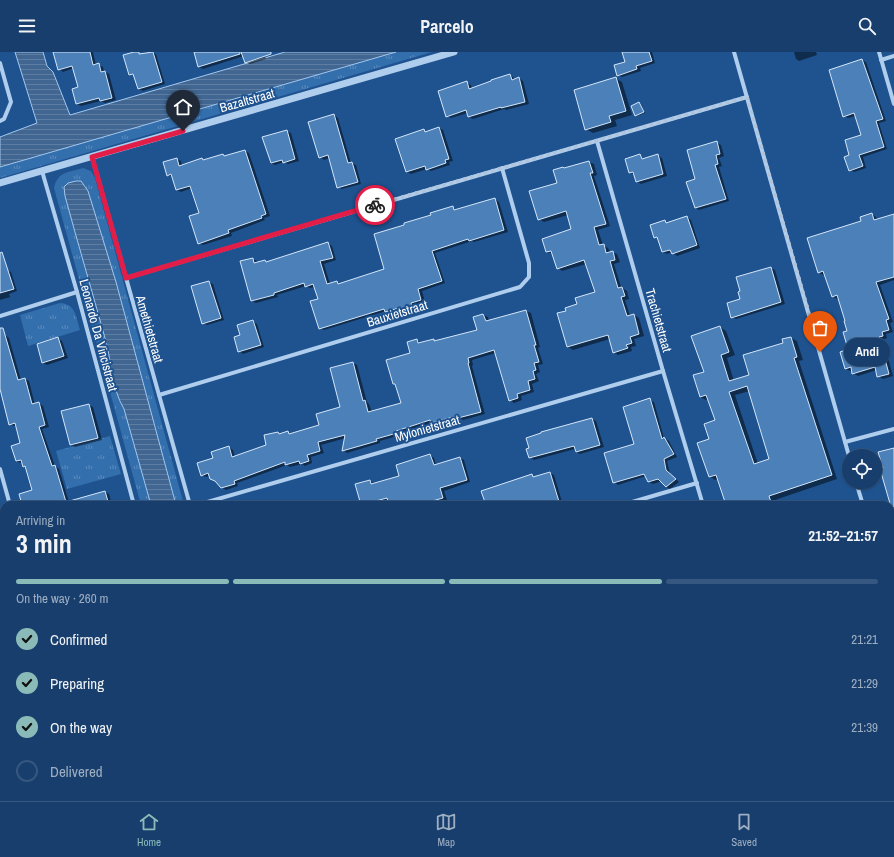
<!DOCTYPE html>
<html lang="en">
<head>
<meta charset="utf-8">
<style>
  :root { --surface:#173e6c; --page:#244974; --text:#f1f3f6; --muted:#9eaec2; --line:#36577f; --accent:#8bbbb9 }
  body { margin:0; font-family:"Archivo Narrow",sans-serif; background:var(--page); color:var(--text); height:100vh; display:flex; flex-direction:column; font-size:15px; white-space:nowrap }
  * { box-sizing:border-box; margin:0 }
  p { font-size:13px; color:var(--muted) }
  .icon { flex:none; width:22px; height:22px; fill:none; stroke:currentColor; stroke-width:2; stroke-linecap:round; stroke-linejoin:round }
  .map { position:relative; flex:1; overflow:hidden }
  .drawer { position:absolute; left:0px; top:449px; width:894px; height:300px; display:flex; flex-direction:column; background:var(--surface); border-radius:12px 12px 0 0; box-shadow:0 1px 3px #0004,0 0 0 1px var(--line) }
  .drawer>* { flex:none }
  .controls { position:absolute; left:842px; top:397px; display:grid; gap:8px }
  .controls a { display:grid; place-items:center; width:40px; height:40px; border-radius:50%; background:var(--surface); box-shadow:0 1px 3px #0004,0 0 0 1px var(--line); font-size:20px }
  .pin { position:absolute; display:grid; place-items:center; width:34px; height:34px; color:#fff; margin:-41px -17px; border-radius:50% 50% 50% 0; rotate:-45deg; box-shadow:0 0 4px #0007 }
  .pin .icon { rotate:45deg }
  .courier { position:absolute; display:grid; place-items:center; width:40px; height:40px; margin:-20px; border:3px solid #e11d48; border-radius:50%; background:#fff; color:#222; box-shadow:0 1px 5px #0007 }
  .bubble { position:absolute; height:28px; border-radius:14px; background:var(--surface); box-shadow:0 1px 3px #0004,0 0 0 1px var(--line); font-size:13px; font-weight:700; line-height:28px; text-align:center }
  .head em { font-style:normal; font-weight:700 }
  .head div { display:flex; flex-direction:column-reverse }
  .head { display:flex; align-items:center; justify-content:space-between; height:68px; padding:0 16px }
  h1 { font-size:26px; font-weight:700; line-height:30px }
  .bar { display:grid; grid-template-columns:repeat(4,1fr); gap:6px 4px; align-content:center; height:48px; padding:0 16px }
  .bar i { height:5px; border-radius:3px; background:var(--line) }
  .bar .current { background:var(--accent) }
  .bar p { grid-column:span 4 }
  ol { padding:0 16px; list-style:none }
  li { display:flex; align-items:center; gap:12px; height:44px }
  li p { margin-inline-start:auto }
  li .icon { padding:4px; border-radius:50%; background:var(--accent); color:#111; stroke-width:4 }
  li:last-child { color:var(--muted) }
  li i { width:22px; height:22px; border:2px solid var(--line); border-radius:50% }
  header { display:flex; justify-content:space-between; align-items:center; height:52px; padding:0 16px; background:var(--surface); font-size:18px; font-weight:700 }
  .tab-bar { display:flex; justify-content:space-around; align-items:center; height:56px; border-top:1px solid var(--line); background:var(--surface); font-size:11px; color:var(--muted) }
  .tab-bar a { display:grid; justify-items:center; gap:2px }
  .tab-bar .current { color:var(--accent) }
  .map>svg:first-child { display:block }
  .grass { fill:url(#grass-tufts) }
  .park { fill:url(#park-dots) }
  .water { fill:url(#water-rules); stroke:#a3c8ee }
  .shadow { fill:#0007; fill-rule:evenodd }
  .building { fill:#4c80b8; stroke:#d4e6f9; fill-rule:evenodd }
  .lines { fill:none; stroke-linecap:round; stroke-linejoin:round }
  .minor { stroke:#afcded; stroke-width:4 }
  .tertiary { stroke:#afcded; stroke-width:7 }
  .done { stroke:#b1c3d8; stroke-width:4; stroke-dasharray:0 7.2 }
  .route { stroke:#e11d48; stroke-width:5 }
  .labels { text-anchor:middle; stroke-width:4; stroke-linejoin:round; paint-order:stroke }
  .street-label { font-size:13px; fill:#fff; stroke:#1f5390 }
</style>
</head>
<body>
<header><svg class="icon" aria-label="menu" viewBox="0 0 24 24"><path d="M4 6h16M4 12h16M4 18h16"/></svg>Parcelo<svg class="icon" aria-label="search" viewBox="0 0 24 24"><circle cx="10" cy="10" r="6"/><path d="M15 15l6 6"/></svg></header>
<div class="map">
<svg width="894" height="749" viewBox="0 0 894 749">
  <defs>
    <pattern id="grass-tufts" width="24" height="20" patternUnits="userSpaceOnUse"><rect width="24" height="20" fill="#336ead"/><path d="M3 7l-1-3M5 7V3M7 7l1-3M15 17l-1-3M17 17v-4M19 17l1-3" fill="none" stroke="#5c8bbd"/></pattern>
    <pattern id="park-dots" width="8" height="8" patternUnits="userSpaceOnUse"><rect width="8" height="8" fill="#336ead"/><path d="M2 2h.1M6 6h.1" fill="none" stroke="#5c8bbd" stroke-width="1.8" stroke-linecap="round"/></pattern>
    <pattern id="water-rules" width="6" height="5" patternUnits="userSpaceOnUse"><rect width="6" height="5" fill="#406691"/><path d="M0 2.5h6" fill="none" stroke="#5d7da2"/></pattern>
  </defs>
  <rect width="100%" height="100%" fill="#1f5390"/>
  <g class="grass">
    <polygon points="396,0 432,0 0,126 0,115"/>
    <path d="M 83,116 L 91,119 L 95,126 L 184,453 L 176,453 L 116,230 L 85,133 L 65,144 C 78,192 92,239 105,286 C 112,310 111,335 124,357 L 151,453 L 141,453 L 54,136 C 58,119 68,121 83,116 Z"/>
    <path d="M 60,251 C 76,252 76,265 80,278 L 28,294 L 20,263 Z"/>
    <polygon points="110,384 121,422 67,437 56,399"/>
    <polygon points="4,576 4,630 0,631 0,577"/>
    <polygon points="111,745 123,745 125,749 98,749"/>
    <polygon points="152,745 210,745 211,749 154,749"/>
  </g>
  <polygon class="park" points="4,640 4,745 33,745 34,749 0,749 0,641"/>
  <g class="water">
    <polygon points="15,0 43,0 47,14 53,20 70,63 285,0 396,0 0,115 0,85 37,71"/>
    <path d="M 76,129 L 81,129 L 88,139 L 116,230 L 176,453 L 151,453 L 124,357 C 111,335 112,310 105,286 C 92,239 78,192 65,144 L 64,135 L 68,131 Z"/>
    <polygon points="229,745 257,745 258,749 230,749"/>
  </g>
  <g class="shadow">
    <polygon points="55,0 93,0 96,13 99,13 103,15 104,19 109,22 116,48 105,51 101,49 81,54 77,52 80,36 74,16 63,20 59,17"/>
    <polygon points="137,0 142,3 151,0 156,2 165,32 143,39 139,37 135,24 130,22"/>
    <polygon points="195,0 264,0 266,7 250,12 246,10 244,4 203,17 199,15"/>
    <polygon points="623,0 652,0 655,11 640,16 641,19 622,25 618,23 626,10"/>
    <polygon points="794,0 816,0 817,3 799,9 796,7"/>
    <polygon points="862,8 866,10 886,69 879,71 887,97 863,105 866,116 854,120 850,118 851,104 862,83 856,64 848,66 844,64 830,18"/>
    <polygon points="510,23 514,26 515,28 519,26 523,29 529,52 506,58 504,57 473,67 469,65 468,61 451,66 447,64 466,30 471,33 472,37"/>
    <polygon points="615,26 622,30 632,63 615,68 617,74 593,81 586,77"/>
    <polygon points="639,51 641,52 645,61 637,64 635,63"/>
    <polygon points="334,63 338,66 351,111 356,113 361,132 342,137 338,135 330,106 324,108 320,105"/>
    <polygon points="439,76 443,78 453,109 449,110 450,113 431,119 427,117 411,122 407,120 396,88 424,79 427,80"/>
    <polygon points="286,79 291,81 299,109 288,112 284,110 275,113 271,111"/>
    <polygon points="716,90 721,93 724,104 719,106 722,114 719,115 729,149 699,158 695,155 697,128"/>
    <polygon points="245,99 249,101 270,164 264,166 265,168 231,181 232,184 203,193 199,191 200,161 192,136 181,140 177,138 173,125 168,123 177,107 181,109 182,114 202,107 205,108 223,103 226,105"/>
    <polygon points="657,103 662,106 667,124 641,132 636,129 635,123 630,121 640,104 644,107"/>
    <polygon points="589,110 594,112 597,123 594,124 610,174 598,178 603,193 608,196 610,200 612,200 617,202 620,210 614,212 621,235 627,239 629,247 625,248 630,264 634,263 639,266 644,284 634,287 636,294 631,295 632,299 618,303 613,300 610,287 573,298 568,295 558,262 567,259 597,241 586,212 562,219 558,216 553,202 547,200 573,178 568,163 544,170 539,167 565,117"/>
    <polygon points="495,147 499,150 508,180 474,190 472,189 435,201 445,231 422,239 425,250 414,254 415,257 404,260 402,258 390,262 386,259 324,278 319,276 319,247 315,235 310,236 306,234 277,243 278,245 256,251 252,249 253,207 257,209 257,212 265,209 267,210 328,191 332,194 336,208 324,212 330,232 337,230 341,232 386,218 432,164 453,155 457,159"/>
    <polygon points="872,162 876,165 877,168 894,163 894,228 880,233 893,270 890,271 893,280 886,282 887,286 883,288 893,324 883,327 878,324 877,318 858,324 853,321 853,319 850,319 846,317 849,298 847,269 839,246 837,247 832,244 825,222 823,223 818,220 862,169"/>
    <polygon points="687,165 691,168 700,196 677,204 672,200 667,202 663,200 659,187 655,185 665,169 669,171"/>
    <polygon points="771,216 775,218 785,252 736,267 732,265 741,248"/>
    <polygon points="0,217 7,218 11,220 17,239 9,242 10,245 0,248"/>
    <polygon points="209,230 213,232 224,268 207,273 203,271 192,235"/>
    <polygon points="526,259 531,261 540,295 538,296 543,312 538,313 540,320 536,322 539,329 532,332 534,340 521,344 522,348 514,351 510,348 496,301 472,308 473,313 472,314 485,362 463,368 460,366 436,373 433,371 400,381 401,383 380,389 380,391 347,401 343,398 346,386 321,393 324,401 311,405 312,411 305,414 302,412 290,415 287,413 237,431 238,434 226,438 221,435 210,424 206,425 202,423 214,406 229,395 233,398 235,405 267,394 278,381 280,382 288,380 292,382 320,374 342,356 353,311 357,313 367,350 369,352 372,360 402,352 396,333 394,332 411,302 417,288 422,291 434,288 437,289 478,278 483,263 488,265 489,270"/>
    <polygon points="253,269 257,272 264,295 243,302 239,299 242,284"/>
    <path d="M 720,275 L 726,279 L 735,303 L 727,306 L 734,329 L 751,323 L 791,286 L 797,289 L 803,308 L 799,309 L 837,427 L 775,448 L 776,453 L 727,453 L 718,427 L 715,428 L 709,424 L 710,387 L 716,369 L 709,347 L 706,348 L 700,345 L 705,320 ZM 750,339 L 771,408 L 758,412 L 735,343 Z"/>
    <polygon points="5,283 9,286 21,328 25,327 29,329 35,353 39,351 43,354 49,375 42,377 55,414 59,417 69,450 105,440 109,442 112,453 23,453 33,438 26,415 24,414 23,410 21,411 16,409 22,391 17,374 14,374 10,372 0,333 0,285"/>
    <polygon points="58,286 62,289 68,306 47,313 43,311"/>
    <polygon points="650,348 654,350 664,386 669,389 677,405 667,409 670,422 679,430 670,437 666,435 662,429 653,432 649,430 646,424 618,433 614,430 635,393"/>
    <polygon points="89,353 93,355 102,388 75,395 71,393"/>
    <polygon points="592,367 596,369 604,395 580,402 576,400 575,397 534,408 530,405"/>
    <polygon points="430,403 434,406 436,413 460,406 464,408 470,430 444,439 447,448 427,453 390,453 389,448 373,453 362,452 370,429 374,431 400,425"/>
    <polygon points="550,421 554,423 563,453 480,453 532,423 536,425"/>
    <polygon points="296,450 300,453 285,453"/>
    <polygon points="0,549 4,551 4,575 0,576"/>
    <polygon points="894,711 894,749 821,749 820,745 890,745 890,713"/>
    <polygon points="294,745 323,745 310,749 298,749 296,745"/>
    <polygon points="351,745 392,745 393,749 350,749 349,746"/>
    <polygon points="413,745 462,745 458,746 459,749 414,749"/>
    <polygon points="748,745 769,745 770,749 749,749"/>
  </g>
  <g class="building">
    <polygon points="53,0 90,0 93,13 99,11 101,20 105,19 112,46 100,49 99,46 76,52 72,37 78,35 72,14 58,18"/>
    <polygon points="134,0 139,0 139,2 153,0 162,30 138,37 133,22 129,23 123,3"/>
    <polygon points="194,0 240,0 240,2 198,15"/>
    <polygon points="241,0 271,0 271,2 245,11"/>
    <polygon points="622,0 649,0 652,9 636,14 637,17 617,24 614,13 625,10"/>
    <polygon points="862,7 883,67 876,69 884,95 859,103 863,114 849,119 844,105 849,103 845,88 861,83 854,61 843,65 829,18"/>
    <polygon points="510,22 512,28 519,25 525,50 501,56 501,55 468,65 466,58 446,65 438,39 467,29 469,37 491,29 491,28"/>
    <polygon points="616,25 626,59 609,64 611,70 585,78 574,38"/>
    <polygon points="639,50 644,60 635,64 631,54"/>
    <polygon points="334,62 348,111 352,110 358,130 337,136 328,103 319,106 308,70"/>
    <polygon points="439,75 449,107 445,108 446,111 426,118 425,114 406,120 395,87 424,77 425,80"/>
    <polygon points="287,78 295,107 283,111 282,108 271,111 262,85"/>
    <polygon points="717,89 720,102 716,103 718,112 715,113 726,147 695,156 686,130 695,127 687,98"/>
    <polygon points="245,98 266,162 261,164 262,166 228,178 229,181 198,192 189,164 199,161 190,134 176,138 171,122 167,124 163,110 177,106 179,114 202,106 203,108 223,102 224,104"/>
    <polygon points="640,102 642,107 658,102 663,122 636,130 633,120 629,121 625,107"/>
    <polygon points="589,109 593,121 590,121 606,172 594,175 599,193 604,192 606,201 613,199 615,208 610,209 618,236 622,235 625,244 621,245 627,264 634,262 639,282 630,285 632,291 626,293 628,296 613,301 608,283 567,295 557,261 566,259 565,256 577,252 575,246 595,240 584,208 557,217 551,199 546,200 542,187 571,177 566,159 538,168 529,139 557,131 553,118 563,115 564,116"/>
    <polygon points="495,146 504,178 469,189 468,187 432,199 442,229 418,237 421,248 411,251 412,255 400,258 399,256 385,260 384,257 319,277 310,249 318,247 313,232 305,235 304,231 274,241 274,243 251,249 240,209 253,206 254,211 265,208 266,210 328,190 333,206 320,209 327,232 337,229 338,232 384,217 374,182 404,173 404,171 431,163 430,161 453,154 454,158"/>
    <polygon points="872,161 874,168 894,162 894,225 876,230 889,267 886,268 889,278 882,280 883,284 879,285 889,322 877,325 875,315 852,322 851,315 845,317 840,300 848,297 843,280 847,279 844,269 845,269 837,243 832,245 823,219 818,221 807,186 861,169 860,165"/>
    <polygon points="687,164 697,193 672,202 670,198 662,200 657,185 654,186 650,173 665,168 666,171"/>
    <polygon points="2,200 14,237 0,241 0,201"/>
    <polygon points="771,215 781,250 731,266 727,251 740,247 738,240 740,239 736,225"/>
    <polygon points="209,229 221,266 202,272 191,234"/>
    <polygon points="526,258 536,293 534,293 539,310 534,311 536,318 533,319 535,327 528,329 530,338 517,342 518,346 509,349 494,298 468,306 469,311 468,311 481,360 458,366 457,364 431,371 430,368 396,379 397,381 376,387 377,389 342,399 345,383 318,390 320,399 307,403 309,409 300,412 299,409 285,413 285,410 234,429 235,432 221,436 215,429 210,427 208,421 201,424 197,411 213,406 211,400 229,394 232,405 266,393 264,383 278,380 279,382 288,379 289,382 319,373 316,362 340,355 330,316 353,310 363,349 365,348 368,360 401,351 395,332 393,332 386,308 410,301 407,290 417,287 418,291 434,287 434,289 477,278 473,265 483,262 486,269"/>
    <polygon points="253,268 261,293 238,300 234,285 240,283 237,273"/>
    <path d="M 720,274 L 729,300 L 721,303 L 729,329 L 749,323 L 743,303 L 783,291 L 782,287 L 791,285 L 797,305 L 794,306 L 832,423 L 769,444 L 772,453 L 726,453 L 716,423 L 709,425 L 697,391 L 709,387 L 704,372 L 715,368 L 706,343 L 700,345 L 693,323 L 704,320 L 691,284 ZM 747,334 L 769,407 L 754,412 L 729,340 Z"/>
    <polygon points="0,276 3,276 18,328 25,326 32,352 39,350 45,373 39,375 52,414 55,413 66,450 105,439 109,453 22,453 19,442 32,438 25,414 23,415 21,408 16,409 11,394 20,391 15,371 9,373 0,337"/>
    <polygon points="58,285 64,304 42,311 37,292"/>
    <polygon points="650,346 662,387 664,385 674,402 664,407 666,418 676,427 666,435 658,427 648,430 644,422 613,431 604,401 634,392 623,355"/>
    <polygon points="89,352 98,386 70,393 61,359"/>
    <polygon points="592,366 600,393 576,400 574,394 529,406 526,397 529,396 526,386 541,381 541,380"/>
    <polygon points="894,396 894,455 891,455 880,417 883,416 878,400"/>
    <polygon points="430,402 434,413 460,405 467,428 440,436 443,446 418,453 389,453 387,446 361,453 355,432 370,428 371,432 399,424 396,413"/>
    <polygon points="550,420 560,453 486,453 481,439 532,422 533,425"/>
  </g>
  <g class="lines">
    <g class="minor">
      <polyline points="734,0 849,404"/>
      <polyline points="879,0 894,52"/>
      <polyline points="881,8 894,4"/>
      <polyline points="0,11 11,50 4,67 0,69"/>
      <polyline points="597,89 663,319 703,453"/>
      <polyline points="92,105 190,453"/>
      <polyline points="42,119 77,240 134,453"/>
      <polyline points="126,226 747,45"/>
      <polyline points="0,264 77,240"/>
      <polyline points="159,343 520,235 529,225 529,211 502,116"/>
      <polyline points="845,390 894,377"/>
      <polyline points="0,417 10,453"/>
      <polyline points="856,430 863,453"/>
      <polyline points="197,453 663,319"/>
      <polyline points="622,453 697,431"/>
      <polyline points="0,512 4,510"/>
      <polyline points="890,514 894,512"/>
      <polyline points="890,548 894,562"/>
      <polyline points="0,636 4,635"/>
      <polyline points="890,640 894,639"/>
      <polyline points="215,745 216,749"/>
      <polyline points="272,745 273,749"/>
      <polyline points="535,745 537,749"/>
      <polyline points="659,745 660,749"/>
      <polyline points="783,745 785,749"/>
      <polyline points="76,749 90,745"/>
      <polyline points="517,749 531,745"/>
    </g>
    <polyline class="tertiary" points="0,131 454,0"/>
  </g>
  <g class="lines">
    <polyline class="done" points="375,153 747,45 820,300"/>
    <polyline class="route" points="183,79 92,105 126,226 375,153"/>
  </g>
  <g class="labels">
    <g class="street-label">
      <text transform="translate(247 48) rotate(-16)" y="5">Bazaltstraat</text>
      <text transform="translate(397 261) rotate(-17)" y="5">Bauxietstraat</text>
      <text transform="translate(659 268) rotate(74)" y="5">Trachietstraat</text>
      <text transform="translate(150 277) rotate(74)" y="5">Amethietstraat</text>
      <text transform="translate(99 283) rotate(75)" y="5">Leonardo Da Vincistraat</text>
      <text transform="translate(427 376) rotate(-16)" y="5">Mylonietstraat</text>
    </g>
  </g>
</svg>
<div class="controls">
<a><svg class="icon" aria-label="locate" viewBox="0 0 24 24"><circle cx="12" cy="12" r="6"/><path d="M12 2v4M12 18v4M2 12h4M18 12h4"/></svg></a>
</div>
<div class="pin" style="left:820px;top:300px;background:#ea580c"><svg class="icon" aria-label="bag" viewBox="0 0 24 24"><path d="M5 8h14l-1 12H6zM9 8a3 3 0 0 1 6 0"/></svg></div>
<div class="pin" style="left:183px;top:79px;background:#1f2937"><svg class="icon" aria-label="home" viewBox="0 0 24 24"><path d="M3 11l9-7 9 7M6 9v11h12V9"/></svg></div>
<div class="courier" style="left:375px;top:153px"><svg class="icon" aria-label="bike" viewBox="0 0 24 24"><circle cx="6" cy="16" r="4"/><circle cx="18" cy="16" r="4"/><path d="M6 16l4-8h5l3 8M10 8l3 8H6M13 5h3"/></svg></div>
<div class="bubble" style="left:844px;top:286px;width:46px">Andi</div>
<section class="drawer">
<div class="head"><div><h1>3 min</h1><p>Arriving in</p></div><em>21:52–21:57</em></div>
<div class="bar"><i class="current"></i><i class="current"></i><i class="current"></i><i></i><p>On the way · 260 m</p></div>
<ol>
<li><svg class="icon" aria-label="check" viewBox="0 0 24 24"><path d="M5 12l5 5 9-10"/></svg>Confirmed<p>21:21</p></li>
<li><svg class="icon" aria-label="check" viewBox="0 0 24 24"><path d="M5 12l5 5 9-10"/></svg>Preparing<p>21:29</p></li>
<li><svg class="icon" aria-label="check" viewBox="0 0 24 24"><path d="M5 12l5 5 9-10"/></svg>On the way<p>21:39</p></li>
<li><i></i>Delivered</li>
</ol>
</section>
</div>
<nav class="tab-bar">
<a class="current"><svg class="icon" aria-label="home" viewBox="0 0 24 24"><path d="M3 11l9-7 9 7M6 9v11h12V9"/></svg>Home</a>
<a><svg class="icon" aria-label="map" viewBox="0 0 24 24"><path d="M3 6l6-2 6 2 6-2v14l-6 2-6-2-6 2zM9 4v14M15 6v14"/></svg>Map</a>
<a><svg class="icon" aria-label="saved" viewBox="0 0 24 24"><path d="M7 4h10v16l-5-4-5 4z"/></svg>Saved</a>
</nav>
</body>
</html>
